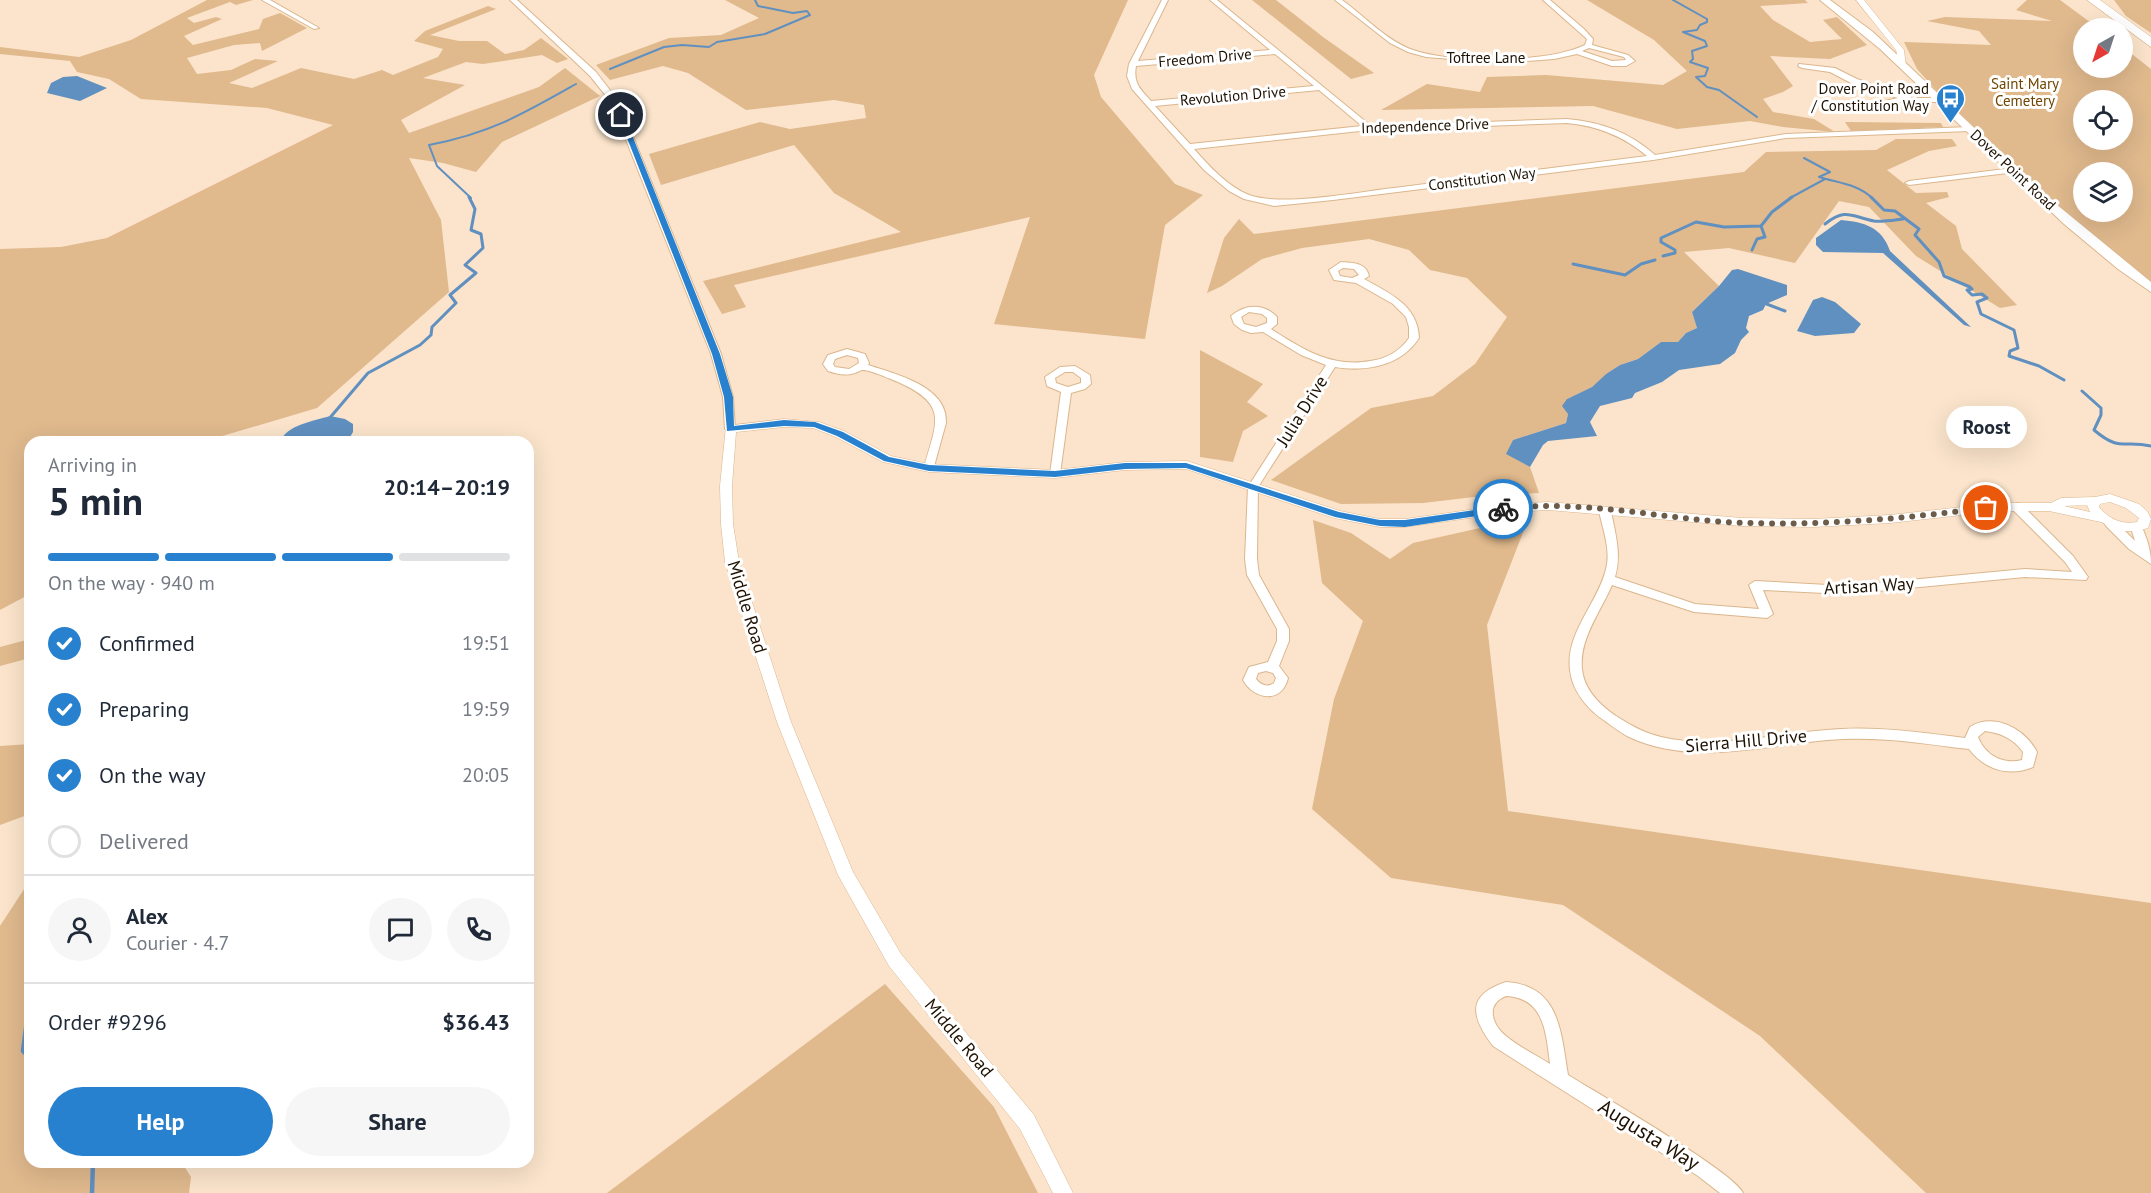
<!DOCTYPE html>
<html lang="en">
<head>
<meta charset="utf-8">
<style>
  :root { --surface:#fff; --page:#f6f6f7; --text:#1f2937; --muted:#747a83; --line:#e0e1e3; --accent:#2881ce }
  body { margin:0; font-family:"PT Sans",sans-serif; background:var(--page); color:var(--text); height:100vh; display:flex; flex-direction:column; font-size:22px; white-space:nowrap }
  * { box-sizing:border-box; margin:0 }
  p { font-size:20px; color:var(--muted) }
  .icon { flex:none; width:33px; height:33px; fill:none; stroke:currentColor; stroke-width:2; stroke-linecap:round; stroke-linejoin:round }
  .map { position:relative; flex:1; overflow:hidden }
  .sheet { position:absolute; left:24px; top:436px; width:510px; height:732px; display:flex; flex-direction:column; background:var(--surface); border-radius:18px; box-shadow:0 6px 24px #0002 }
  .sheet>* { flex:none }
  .needle { width:39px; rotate:219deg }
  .tools { position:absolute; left:2073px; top:18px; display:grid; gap:12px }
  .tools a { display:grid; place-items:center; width:60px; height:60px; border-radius:50%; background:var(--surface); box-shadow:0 6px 24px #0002; font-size:30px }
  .pin { position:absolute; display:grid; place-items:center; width:51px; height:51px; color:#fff; margin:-26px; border:3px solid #fff; border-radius:50%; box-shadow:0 2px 6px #0007 }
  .courier { position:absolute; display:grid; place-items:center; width:60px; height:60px; margin:-30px; border:4px solid #2881ce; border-radius:50%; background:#fff; color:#222; box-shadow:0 2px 8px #0007 }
  .bubble { position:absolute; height:42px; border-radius:21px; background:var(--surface); box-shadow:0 6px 24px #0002; font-size:20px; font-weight:700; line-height:42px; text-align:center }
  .overview em { font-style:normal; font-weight:700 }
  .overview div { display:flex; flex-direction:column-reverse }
  .overview { display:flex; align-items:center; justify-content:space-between; height:102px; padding:0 24px }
  h1 { font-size:39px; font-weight:700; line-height:45px }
  .bar { display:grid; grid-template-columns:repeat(4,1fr); gap:9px 6px; align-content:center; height:72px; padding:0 24px }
  .bar i { height:8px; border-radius:4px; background:var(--line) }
  .bar .active { background:var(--accent) }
  .bar p { grid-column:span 4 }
  .line { display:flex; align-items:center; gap:15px; padding:0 24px; border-top:2px solid var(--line) }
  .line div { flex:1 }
  .round { display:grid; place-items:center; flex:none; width:63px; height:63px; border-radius:32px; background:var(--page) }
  ol { padding:0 24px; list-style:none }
  li { display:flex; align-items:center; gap:18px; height:66px }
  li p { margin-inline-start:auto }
  li .icon { padding:6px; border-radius:50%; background:var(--accent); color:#fff; stroke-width:4 }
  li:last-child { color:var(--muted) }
  li i { width:33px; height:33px; border:3px solid var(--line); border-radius:50% }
  .action { display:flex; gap:12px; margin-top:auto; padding:12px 24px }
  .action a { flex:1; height:69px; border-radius:36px; background:var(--accent); color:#fff; font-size:24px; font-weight:700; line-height:69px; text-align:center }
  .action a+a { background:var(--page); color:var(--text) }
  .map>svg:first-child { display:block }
  .green { fill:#e0b98d; fill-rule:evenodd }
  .water { fill:#6090c0 }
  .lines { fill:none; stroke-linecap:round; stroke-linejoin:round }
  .stream-far2 { stroke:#6090c0; stroke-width:2 }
  .stream-far1 { stroke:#6090c0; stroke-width:3 }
  .stream { stroke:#6090c0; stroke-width:4.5 }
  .minor-casing { stroke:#dbb68d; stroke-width:2 }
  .tertiary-casing { stroke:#dbb68d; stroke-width:1 }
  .secondary-casing { stroke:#dbb68d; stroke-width:2 }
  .motorway-casing { stroke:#dbb68d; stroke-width:1 }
  .minor { fill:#fff; fill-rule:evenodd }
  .tertiary { fill:#fff; fill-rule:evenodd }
  .secondary { fill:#fff; fill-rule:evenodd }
  .motorway { fill:#fff; fill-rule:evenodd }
  .route { fill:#2881ce }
  .done { stroke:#6c5c49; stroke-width:6; stroke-dasharray:0 10.8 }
  .labels { text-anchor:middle; stroke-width:6; stroke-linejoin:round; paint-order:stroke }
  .far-street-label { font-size:15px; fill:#1f1203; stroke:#fff }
  .far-park-label { font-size:15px; fill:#714500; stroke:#fff }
  .far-poi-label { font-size:15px; fill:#1f1203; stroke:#fff; text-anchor:end }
  .street-label { font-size:18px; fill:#1f1203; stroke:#fff }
  .near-street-label { font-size:21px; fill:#1f1203; stroke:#fff }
</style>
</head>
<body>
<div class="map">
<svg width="2151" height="1193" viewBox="0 0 2151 1193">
  <rect width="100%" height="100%" fill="#fbe4cb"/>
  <g class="green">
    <polygon points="207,0 253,0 236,5 230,2 187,18 194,23 216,17 222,19 184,36 193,45 259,29 263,19 280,13 307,28 262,51 260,43 234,45 187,58 197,74 231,70 255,59 278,61 229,83 252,88 301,68 354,79 382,70 393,75 438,57 443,49 414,41 425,31 488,6 496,9 430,35 459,41 487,41 505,54 524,50 541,38 568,59 557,63 542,55 483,64 466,62 423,78 465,85 401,120 409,133 539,87 565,68 600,96 502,142 476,172 443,163 409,158 441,220 449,292 317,408 202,442 30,442 30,594 0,610 0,249 61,247 107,238 333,125 267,108 141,99 109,79 77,72 70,61 0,54 0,47 79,57 131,40"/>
    <polygon points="725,0 1128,0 1094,75 1101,97 1175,184 1203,195 1165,225 1145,339 994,324 1030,217 734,285 746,307 722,314 703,281 901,232 834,193 794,145 661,185 649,154 760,122 790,129 866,118 864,105 834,100 746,110 688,73 663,66 610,80 596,65 669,38 721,35 759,18"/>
    <polygon points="1252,0 1276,0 1323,37 1374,73 1351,79"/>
    <polygon points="1587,0 1805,0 1808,3 1760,6 1773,20 1810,42 1842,39 1823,20 1837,17 1867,45 1830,59 1770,56 1793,86 1783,92 1763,99 1773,112 1814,119 1835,132 1783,127 1750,121 1677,129 1593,106 1381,110 1427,84 1480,92 1487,77 1546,75 1663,85 1687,71 1654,40"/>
    <path d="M 2027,0 L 2060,0 L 2098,28 L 2084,28 L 2084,68 L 2122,68 L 2123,47 L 2151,69 L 2151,283 L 2086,232 L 1940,95 L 1917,69 L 1904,42 L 1991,45 L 1979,31 L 1927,21 L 1945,17 L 2052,21 L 2016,10 ZM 2084,100 L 2122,100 L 2122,140 L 2084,140 ZM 2084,172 L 2122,172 L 2122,212 L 2084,212 Z"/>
    <polygon points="2114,0 2151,0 2151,33 2126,16"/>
    <polygon points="1845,122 1941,123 1943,127 1851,131"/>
    <polygon points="1896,139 1952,139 1957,146 1929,151 1887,170 1916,193 1947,192 1949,197 1926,203 1956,226 1962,249 2017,305 2000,308 1916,256 1869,207 1839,201 1795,263 1729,248 1684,252 1719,286 1692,312 1697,328 1686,333 1678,342 1661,342 1638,359 1620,365 1606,374 1592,387 1567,399 1568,414 1566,423 1513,440 1507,454 1530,467 1539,493 1491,495 1423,503 1341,504 1271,480 1371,408 1433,396 1475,364 1507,317 1467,278 1430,270 1409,250 1369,239 1302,248 1262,259 1222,286 1207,293 1224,238 1239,219 1254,234 1744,172 1766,152 1876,150"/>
    <polygon points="1200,350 1263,384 1247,402 1268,416 1243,431 1233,462 1200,457"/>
    <polygon points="1520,519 1524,530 1487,625 1508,811 2151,903 2151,1193 1926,1193 1760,1036 1563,905 1391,878 1312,809 1334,699 1363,621 1322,583 1313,520 1351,533 1390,559 1413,543"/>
    <polygon points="30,639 30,658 0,666 0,647"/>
    <polygon points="30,744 30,814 0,825 0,746"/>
    <polygon points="30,880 30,1162 182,1163 191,1177 189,1193 0,1193 0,926"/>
    <polygon points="885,984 994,1107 1038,1193 607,1193"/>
  </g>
  <g class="water">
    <polygon points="77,76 107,88 80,101 47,93 51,83 63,77"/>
    <path d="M 1841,220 C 1864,222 1882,227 1890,251 L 1971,327 L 1964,325 L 1883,253 L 1823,252 L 1816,245 L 1816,238 Z"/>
    <polygon points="1738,269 1787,285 1787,295 1766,304 1763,310 1749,316 1746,328 1749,332 1741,340 1735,353 1720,364 1679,370 1662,382 1635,393 1632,398 1600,406 1590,422 1597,436 1548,441 1543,445 1530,467 1506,454 1513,440 1566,423 1568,414 1562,406 1567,399 1592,387 1606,374 1620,365 1638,359 1661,342 1678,342 1686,333 1697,328 1692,312 1719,286 1732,270"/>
    <polygon points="1822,297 1835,302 1861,324 1854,333 1815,336 1797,331 1813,300"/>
    <path d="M 330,416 L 345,419 L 353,424 L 353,432 L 347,442 L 280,442 C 286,425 314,421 330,416 Z"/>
  </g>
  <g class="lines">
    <g class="stream-far2">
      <polyline points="1673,0 1707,19 1707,22 1700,25 1697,30 1683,32 1705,41 1707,46 1692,51 1693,59 1690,62 1708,68 1705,76 1696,77 1707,87 1719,90 1757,117"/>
      <polyline points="610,69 664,47 682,45 709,47 717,42 765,34 810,15 807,11 793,13 758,6 755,0"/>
      <path d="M 1804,158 L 1830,172 L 1819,177 C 1838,183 1858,184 1872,198"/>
      <path d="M 471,198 L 437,166 L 429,145 C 491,133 523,114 576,84"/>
      <polyline points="1790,198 1825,179"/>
    </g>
    <g class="stream-far1">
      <polyline points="1871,197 1884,210 1895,211 1919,229 1915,235 1939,262 1944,276 1970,287 1972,289 1967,290 1972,295 1982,294 1987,298 1977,302 1981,314 2014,330 2018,348 2010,351 2009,356 2039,366 2064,380"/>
      <path d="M 1825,224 C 1846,207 1852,217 1874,221 C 1883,222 1894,220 1903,219"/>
      <polyline points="1752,250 1757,239 1765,237 1761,226"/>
      <polyline points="1663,256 1675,253 1675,250 1661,242 1661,238 1696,222 1724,227 1761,226 1772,212 1792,197"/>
      <polyline points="1573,264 1625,275 1641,264 1655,260"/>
      <polyline points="1764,303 1785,311"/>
      <path d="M 2082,391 L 2101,408 L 2101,415 L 2094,430 C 2120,452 2123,440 2151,446"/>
      <polyline points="328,420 368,373 420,345 431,335 432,327 456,303 450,295 476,273 465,265 483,248 481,234 471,230 475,209 469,197"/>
    </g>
    <g class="stream">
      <polyline points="30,998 23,1051 30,1058"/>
      <polyline points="92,1193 93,1162"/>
    </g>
    <defs>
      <g id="minor">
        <polygon points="262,0 270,0 319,28 314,29"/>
        <polygon points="510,0 517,0 596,72 619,102 721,354 733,397 735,429 734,431 730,432 725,429 723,397 711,354 611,102 590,76"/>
        <path d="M 1162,0 L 1168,0 L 1138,61 L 1270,50 L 1210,0 L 1217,0 L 1371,126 L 1567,119 C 1601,122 1629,132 1655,155 L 1786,134 L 1970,127 L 1974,129 L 1970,131 L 1786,138 L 1653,160 L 1333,200 L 1274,206 L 1244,199 L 1229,191 L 1204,170 L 1132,89 L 1127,76 L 1129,64 ZM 1275,54 L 1314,86 L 1151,101 C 1140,89 1133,83 1136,66 ZM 1319,90 L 1362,126 L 1190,144 L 1155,106 ZM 1567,123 C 1598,126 1623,136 1647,156 C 1562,167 1478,177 1394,188 C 1357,192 1282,207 1249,195 C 1227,186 1209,166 1194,149 L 1369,130 Z"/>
        <path d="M 1335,0 L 1342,0 C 1364,16 1387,41 1413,50 C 1453,64 1547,63 1585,45 L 1587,39 L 1543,0 L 1550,0 L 1584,29 L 1593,39 L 1592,45 L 1628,55 L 1635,61 L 1626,66 L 1612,66 L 1577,54 L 1554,59 L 1501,63 L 1426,57 L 1408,52 L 1390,43 ZM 1589,48 L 1624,57 L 1626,60 L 1612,61 L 1582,51 Z"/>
        <polygon points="1799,64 1835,68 1857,79 1912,98 1938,98 1942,100 1938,102 1895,102 1863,110 1832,110 1832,106 1863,106 1898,98 1851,83 1830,72 1802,68 1798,66"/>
        <polygon points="2013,168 2016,168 2016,172 1909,185 1905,183 1909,181"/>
        <path d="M 1341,262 C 1352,263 1366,262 1369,276 L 1364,279 C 1389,293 1418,305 1419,338 C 1401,366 1366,372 1335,367 L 1258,487 L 1257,559 L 1259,575 L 1289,629 L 1289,641 L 1279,666 L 1288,678 C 1282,704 1254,700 1243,680 L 1249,667 L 1268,662 L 1277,641 L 1277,629 L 1247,575 L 1245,559 L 1248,487 L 1326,365 L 1301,355 L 1263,332 L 1251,333 L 1242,330 L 1234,324 L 1231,316 C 1245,304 1264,303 1277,317 L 1277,324 L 1271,329 C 1302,349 1332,368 1370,361 C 1386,359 1400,351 1409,338 L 1409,327 L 1406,317 L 1393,304 L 1356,283 L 1334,280 L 1329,270 ZM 1343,268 L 1354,269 L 1359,275 L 1352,278 L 1340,276 L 1338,271 ZM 1249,312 L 1262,314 L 1267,318 L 1267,323 L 1256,327 L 1244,324 L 1241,317 ZM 1266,671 L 1273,673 L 1276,678 L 1274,683 C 1267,688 1261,685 1256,679 L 1258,673 Z"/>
        <path d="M 847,349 L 865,354 L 869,363 L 868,365 C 895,374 948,386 946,423 L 933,470 L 929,471 L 924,468 C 936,423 950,405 898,382 C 890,379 871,370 863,370 C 860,370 858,372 855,373 C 845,376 837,374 828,371 L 823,364 L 828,355 ZM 847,355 L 858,358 L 859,363 L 849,369 L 835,367 L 833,364 L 835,359 Z"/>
        <path d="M 1075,366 L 1090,375 L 1091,384 L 1085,389 L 1071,393 L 1060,474 L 1055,477 L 1050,474 L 1061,392 L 1047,386 L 1045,377 L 1060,367 ZM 1065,372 L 1073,372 L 1081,378 L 1081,383 L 1068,387 L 1056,383 L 1055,378 Z"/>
        <path d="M 2017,503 L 2021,504 L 2073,556 L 2088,577 L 2086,580 L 2025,577 L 1846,594 L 1763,590 L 1773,614 L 1767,618 L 1694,612 L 1612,585 C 1601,611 1579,639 1582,669 C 1584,690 1600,705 1616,716 C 1630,725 1644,733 1661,737 C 1720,751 1783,731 1842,729 C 1883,727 1924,733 1965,738 L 1970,727 C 1994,712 2025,729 2037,752 L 2033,767 C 2009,777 1985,770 1969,749 C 1927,744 1885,737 1843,739 C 1772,742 1695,769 1627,736 C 1620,732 1612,726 1605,721 C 1588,710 1572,691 1570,670 C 1565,633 1598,603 1606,569 C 1611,550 1603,530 1599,511 L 1601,508 L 1609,508 L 1611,511 C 1615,533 1622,554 1615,577 L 1695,604 L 1759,609 L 1749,585 L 1755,581 L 1846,586 L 2025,569 L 2072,572 L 2065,562 L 2013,510 L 2011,507 ZM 1985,731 C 2001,733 2014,739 2023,752 L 2022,760 C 2003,765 1985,755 1978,737 Z"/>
        <path d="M 2110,519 L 2114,520 L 2135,541 L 2131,528 L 2133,525 L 2141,525 C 2147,539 2151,549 2151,564 L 2129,549 L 2106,526 L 2104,523 Z"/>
        <path d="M 1506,982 C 1560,985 1561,1033 1568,1075 C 1597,1093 1734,1172 1743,1193 L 1720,1193 L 1698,1176 L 1493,1046 C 1471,1017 1466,995 1506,982 ZM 1506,996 C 1545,998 1546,1034 1550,1064 C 1536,1055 1519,1047 1506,1036 C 1492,1025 1485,1004 1506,996 Z"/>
      </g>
      <g id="tertiary">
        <polygon points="1856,0 1864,0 1904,50 1906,67 1900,67 1896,50"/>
        <path d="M 784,419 L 819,422 L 844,431 L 891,456 L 929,464 L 1055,470 L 1125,462 L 1187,461 L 1340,511 L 1380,519 L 1405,519 L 1512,504 L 1548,502 L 1742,518 L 1813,519 L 1890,515 L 1998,503 L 2051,503 L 2061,498 L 2095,497 L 2110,494 L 2139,504 L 2147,511 L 2151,519 L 2148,528 L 2137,531 L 2123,531 L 2101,522 L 2049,511 L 1998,511 L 1890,523 L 1813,527 L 1742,526 L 1548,510 L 1512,512 L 1405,527 L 1380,527 L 1334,518 L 1186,469 L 1125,470 L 1055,478 L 929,472 L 883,462 L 836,437 L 813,428 L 784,427 L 736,432 L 732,486 L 733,524 L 739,562 L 791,722 L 853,872 L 901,954 L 1034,1115 L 1073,1193 L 1053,1193 L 1020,1129 L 889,966 L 838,875 L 777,722 L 725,562 L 721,524 L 720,486 L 726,426 ZM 2110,502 L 2126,508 L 2139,518 L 2137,522 C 2122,525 2109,519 2099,507 L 2100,504 ZM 2087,505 L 2090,512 L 2064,506 Z"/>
      </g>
      <polygon id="secondary" points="1820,0 1830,0 1873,32 2045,195 2151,282 2151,292 2118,269 2064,224 1880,49"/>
      <polygon id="motorway" points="2087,0 2100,0 2151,37 2151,47"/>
    </defs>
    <use href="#minor" class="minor-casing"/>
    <use href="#tertiary" class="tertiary-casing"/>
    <use href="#secondary" class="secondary-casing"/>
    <use href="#motorway" class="motorway-casing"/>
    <use href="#minor" class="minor"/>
    <use href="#tertiary" class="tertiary"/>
    <use href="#secondary" class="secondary"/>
    <use href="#motorway" class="motorway"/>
  </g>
  <polygon class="route" points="621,113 624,115 720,354 733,397 734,426 784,420 815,422 843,432 889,457 929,465 1055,471 1125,463 1186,463 1339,512 1380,520 1405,520 1503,506 1507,509 1503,512 1405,527 1380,526 1335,517 1186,468 1125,469 1055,477 929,471 884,461 837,436 814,427 784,426 727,431 724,397 712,354 618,115"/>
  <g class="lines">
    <path class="done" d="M 1503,509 C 1576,499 1653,517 1726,522 C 1813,527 1900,519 1986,508"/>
  </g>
  <defs>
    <symbol id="bus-pin" viewBox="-11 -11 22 30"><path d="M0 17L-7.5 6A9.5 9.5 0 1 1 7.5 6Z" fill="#2881ce" stroke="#fff"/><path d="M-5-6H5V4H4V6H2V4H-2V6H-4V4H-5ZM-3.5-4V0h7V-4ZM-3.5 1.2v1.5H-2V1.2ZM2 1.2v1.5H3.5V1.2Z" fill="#fff"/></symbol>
  </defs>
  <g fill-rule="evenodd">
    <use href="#bus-pin" x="1934" y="82" width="33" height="45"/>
  </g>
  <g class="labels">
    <g class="far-street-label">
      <text transform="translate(1205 58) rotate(-5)" y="5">Freedom Drive</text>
      <text x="1486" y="63">Toftree Lane</text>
      <text transform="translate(1233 96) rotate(-5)" y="5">Revolution Drive</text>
      <text transform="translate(1425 126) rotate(-2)" y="5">Independence Drive</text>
      <text transform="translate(2013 170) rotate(43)" y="5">Dover Point Road</text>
      <text transform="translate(1482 179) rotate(-7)" y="5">Constitution Way</text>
    </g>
    <g class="far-park-label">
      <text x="2025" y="89">Saint Mary<tspan x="2025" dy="17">Cemetery</tspan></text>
    </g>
    <g class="far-poi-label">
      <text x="1929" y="94">Dover Point Road<tspan x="1929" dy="17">/ Constitution Way</tspan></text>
    </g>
    <g class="street-label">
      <text transform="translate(1302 411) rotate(-58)" y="6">Julia Drive</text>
      <text transform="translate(1869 586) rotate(-3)" y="6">Artisan Way</text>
      <text transform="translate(747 607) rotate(73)" y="6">Middle Road</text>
      <text transform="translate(1746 741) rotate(-5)" y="6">Sierra Hill Drive</text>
      <text transform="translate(959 1038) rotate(50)" y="6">Middle Road</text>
    </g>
    <g class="near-street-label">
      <text transform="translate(1649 1135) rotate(32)" y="7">Augusta Way</text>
    </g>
  </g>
</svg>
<div class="tools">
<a><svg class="needle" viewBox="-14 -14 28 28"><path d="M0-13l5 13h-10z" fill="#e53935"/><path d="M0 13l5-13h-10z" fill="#747a83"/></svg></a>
<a><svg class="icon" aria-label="locate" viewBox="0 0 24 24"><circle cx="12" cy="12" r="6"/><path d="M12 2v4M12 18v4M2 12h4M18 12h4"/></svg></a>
<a><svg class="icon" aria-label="layers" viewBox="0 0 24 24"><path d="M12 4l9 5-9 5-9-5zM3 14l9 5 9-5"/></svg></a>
</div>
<div class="pin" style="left:1986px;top:508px;background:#ea580c"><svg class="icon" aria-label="bag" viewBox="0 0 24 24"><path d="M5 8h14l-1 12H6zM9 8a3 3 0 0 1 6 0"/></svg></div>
<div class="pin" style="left:621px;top:115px;background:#1f2937"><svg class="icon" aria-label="home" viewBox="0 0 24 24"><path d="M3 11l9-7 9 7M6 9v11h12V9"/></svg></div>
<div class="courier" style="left:1503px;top:509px"><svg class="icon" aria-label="bike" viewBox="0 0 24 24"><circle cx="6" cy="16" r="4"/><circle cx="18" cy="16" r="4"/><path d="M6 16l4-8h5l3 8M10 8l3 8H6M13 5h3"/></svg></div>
<div class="bubble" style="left:1946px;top:406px;width:81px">Roost</div>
<section class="sheet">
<div class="overview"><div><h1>5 min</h1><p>Arriving in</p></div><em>20:14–20:19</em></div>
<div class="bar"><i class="active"></i><i class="active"></i><i class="active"></i><i></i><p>On the way · 940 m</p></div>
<ol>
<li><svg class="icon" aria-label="check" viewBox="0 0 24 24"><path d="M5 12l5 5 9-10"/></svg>Confirmed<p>19:51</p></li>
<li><svg class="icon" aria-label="check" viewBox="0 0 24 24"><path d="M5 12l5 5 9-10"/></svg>Preparing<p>19:59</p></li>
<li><svg class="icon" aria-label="check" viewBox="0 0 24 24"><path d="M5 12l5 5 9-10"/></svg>On the way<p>20:05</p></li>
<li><i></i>Delivered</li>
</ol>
<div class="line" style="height:108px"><a class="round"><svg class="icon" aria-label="person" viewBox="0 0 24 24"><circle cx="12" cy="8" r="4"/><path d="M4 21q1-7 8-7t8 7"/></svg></a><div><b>Alex</b><p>Courier · 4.7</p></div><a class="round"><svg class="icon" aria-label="chat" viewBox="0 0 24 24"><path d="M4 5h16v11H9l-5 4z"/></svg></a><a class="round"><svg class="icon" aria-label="phone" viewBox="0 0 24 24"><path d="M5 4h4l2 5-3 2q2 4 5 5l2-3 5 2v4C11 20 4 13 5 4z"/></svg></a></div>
<div class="line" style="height:78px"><div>Order #9296</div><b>$36.43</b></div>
<div class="action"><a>Help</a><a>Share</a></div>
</section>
</div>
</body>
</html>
